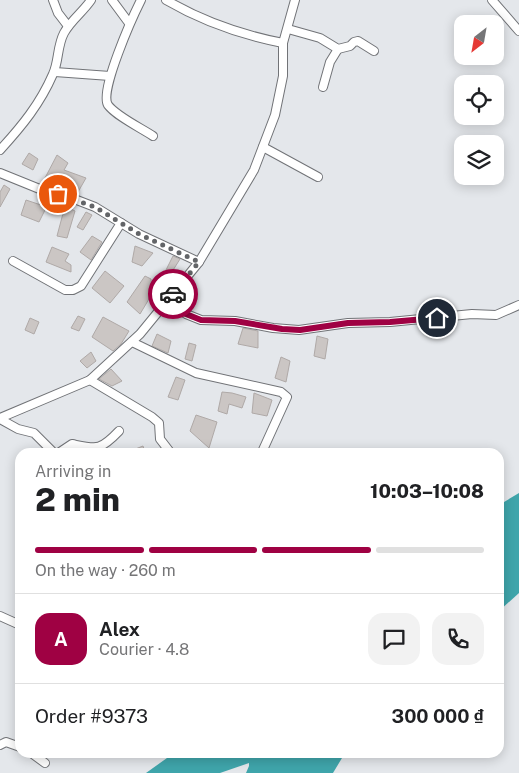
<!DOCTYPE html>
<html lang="en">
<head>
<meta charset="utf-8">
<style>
  :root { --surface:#fff; --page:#f2f2f2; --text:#202124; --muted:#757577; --line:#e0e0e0; --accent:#9f0143 }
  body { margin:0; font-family:"Public Sans",sans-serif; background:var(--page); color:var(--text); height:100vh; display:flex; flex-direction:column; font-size:19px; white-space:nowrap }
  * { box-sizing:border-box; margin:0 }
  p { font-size:16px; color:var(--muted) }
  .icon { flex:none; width:28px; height:28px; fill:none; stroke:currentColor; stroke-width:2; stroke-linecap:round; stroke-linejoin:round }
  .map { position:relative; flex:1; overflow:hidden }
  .sheet { position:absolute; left:15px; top:448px; width:489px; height:310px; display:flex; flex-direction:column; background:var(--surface); border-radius:15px; box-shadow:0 2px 12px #0003 }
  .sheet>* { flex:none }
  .needle { width:32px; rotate:211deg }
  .tools { position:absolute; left:454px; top:15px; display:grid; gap:10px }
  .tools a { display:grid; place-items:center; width:50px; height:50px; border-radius:10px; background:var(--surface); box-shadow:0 2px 12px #0003; font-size:25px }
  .pin { position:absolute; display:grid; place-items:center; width:42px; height:42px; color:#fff; margin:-21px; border:2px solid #fff; border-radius:50%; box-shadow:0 1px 5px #0007 }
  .courier { position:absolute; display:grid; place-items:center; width:50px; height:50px; margin:-25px; border:4px solid #9f0143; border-radius:50%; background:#fff; color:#222; box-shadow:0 1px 6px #0007 }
  .summary em { font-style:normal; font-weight:800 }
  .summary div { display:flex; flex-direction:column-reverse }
  .summary { display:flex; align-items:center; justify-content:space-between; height:85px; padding:0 20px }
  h1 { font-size:32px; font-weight:800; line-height:38px }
  .bar { display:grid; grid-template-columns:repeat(4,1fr); gap:8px 5px; align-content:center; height:60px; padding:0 20px }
  .bar i { height:6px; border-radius:4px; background:var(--line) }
  .bar .current { background:var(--accent) }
  .bar p { grid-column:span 4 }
  .line { display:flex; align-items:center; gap:12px; padding:0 20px; border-top:1px solid var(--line) }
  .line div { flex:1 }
  .round { display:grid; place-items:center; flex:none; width:52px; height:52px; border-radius:15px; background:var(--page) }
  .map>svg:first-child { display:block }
  .water { fill:#3fa5ab }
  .building { fill:#cbc6c4; stroke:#afa9a7 }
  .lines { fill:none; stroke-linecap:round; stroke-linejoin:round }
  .minor-casing { stroke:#717377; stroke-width:10 }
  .minor { stroke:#fff; stroke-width:8 }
  .done { stroke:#636568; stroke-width:5; stroke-dasharray:0 9 }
  .route { stroke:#9f0143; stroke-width:6 }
</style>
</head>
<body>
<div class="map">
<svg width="519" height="773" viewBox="0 0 519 773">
  <rect width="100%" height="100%" fill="#e4e7eb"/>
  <g class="water">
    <polygon points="519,493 519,593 499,611 499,505"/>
    <polygon points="174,753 174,752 345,753 333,773 246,773 249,766 249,763 220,773 146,773"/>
  </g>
  <g class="building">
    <polygon points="29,153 38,159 33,170 22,164"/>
    <polygon points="57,155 68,163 64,170 86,178 78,192 59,179 56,185 45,178"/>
    <polygon points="4,185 10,189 0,207 0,192"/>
    <polygon points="26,200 41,205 42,203 47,206 39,222 21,215"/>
    <polygon points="65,206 75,211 67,238 57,236"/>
    <polygon points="86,212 92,215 83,230 77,227"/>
    <polygon points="92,236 102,242 91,260 80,252"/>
    <polygon points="135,246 153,253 142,266 132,262"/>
    <polygon points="52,247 69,254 65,261 71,265 71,272 46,262"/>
    <polygon points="173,256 180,259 170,275 165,272"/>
    <polygon points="105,271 124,286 110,303 92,288"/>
    <polygon points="145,276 151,279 152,294 140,314 127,302"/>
    <polygon points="78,316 85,319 79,331 71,328"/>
    <polygon points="103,317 129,331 121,344 113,351 92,337"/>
    <polygon points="30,318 39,322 34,334 25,330"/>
    <polygon points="243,328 258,331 258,348 238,344"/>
    <polygon points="157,334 171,341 168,353 152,346"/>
    <polygon points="317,336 328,339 325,359 314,356"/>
    <polygon points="189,343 196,345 192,361 185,359"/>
    <polygon points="91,352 96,361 87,368 80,361"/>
    <polygon points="281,357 290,361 286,382 275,378"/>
    <polygon points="111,369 122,381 112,386 99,379"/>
    <polygon points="176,377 185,380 178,400 168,397"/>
    <polygon points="222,392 232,393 246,397 242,408 229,404 227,414 218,411"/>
    <polygon points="254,393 272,400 267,416 252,413"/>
    <polygon points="196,415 217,422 209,448 190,431"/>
    <polygon points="143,446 145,452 128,452"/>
  </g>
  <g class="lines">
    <defs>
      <g id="minor">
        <polyline points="53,0 58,13 68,26"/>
        <polyline points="112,0 129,23"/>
        <path d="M 141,0 C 133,16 99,91 108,105 C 116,116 141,128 153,136"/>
        <path d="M 166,0 C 202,21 242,35 283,43"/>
        <polyline points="492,0 519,31"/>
        <polyline points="288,29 320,38 338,49 350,46 354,42 358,41 374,51"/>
        <polyline points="55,72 110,76"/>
        <polyline points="323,87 330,62 338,49"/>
        <polyline points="263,147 318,177"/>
        <path d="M 0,150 C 22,126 40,104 53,74 C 59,61 57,46 64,33 C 71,20 83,12 91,0"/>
        <polyline points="0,173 47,192 69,197 95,207 139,234 199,262"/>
        <polyline points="13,261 65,290 73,290 81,286 121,223"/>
        <polyline points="168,301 186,314 201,320 235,321 273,328 299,330 348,323 390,322 472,314 496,315 519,305"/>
        <polyline points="132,342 196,373 281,392 287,397 262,452"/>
        <polyline points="90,380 152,417 159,423 160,439 170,452"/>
        <polyline points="0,418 90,380 140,334 199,262 254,170 275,115 283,76 283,43 295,0"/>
        <polyline points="0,419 18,429 34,433 53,452"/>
        <path d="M 60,452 L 72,444 C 97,449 100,451 119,431"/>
        <polyline points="0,616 20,625"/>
        <polyline points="0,745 6,742 20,747"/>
        <polyline points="30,752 45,763"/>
      </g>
    </defs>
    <use href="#minor" class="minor-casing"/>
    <use href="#minor" class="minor"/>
  </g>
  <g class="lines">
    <polyline class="done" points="58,194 95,207 139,234 199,262 173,294"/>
    <polyline class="route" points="173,294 168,301 186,314 201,320 235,321 282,329 300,330 348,323 390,322 437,318"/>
  </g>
</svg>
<div class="tools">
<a><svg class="needle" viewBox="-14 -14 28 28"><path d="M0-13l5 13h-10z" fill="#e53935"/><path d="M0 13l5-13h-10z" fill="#757577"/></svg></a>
<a><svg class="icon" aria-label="locate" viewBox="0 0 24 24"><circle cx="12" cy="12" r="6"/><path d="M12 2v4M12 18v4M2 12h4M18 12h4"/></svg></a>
<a><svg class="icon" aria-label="layers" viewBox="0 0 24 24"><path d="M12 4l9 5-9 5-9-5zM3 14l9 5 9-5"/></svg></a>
</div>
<div class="pin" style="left:58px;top:194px;background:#ea580c"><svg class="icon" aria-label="bag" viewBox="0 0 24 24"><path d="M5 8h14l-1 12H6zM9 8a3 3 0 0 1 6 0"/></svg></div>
<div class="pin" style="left:437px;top:318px;background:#1f2937"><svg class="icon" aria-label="home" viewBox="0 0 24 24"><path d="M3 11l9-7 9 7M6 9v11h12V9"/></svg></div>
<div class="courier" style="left:173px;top:294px"><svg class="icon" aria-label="car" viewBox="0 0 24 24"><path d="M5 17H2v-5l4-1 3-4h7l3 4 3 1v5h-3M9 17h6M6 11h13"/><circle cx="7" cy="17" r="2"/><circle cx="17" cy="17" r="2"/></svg></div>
<section class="sheet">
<div class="summary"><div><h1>2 min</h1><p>Arriving in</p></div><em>10:03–10:08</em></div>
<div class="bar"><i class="current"></i><i class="current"></i><i class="current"></i><i></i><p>On the way · 260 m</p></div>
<div class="line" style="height:90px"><b class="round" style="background:var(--accent);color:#fff">A</b><div><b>Alex</b><p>Courier · 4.8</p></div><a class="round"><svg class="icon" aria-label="chat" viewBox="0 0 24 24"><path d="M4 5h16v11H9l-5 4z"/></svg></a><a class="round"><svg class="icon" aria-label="phone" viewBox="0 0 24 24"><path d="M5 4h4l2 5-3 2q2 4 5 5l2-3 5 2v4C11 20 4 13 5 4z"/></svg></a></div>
<div class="line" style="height:65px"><div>Order #9373</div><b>300 000 ₫</b></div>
</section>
</div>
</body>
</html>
